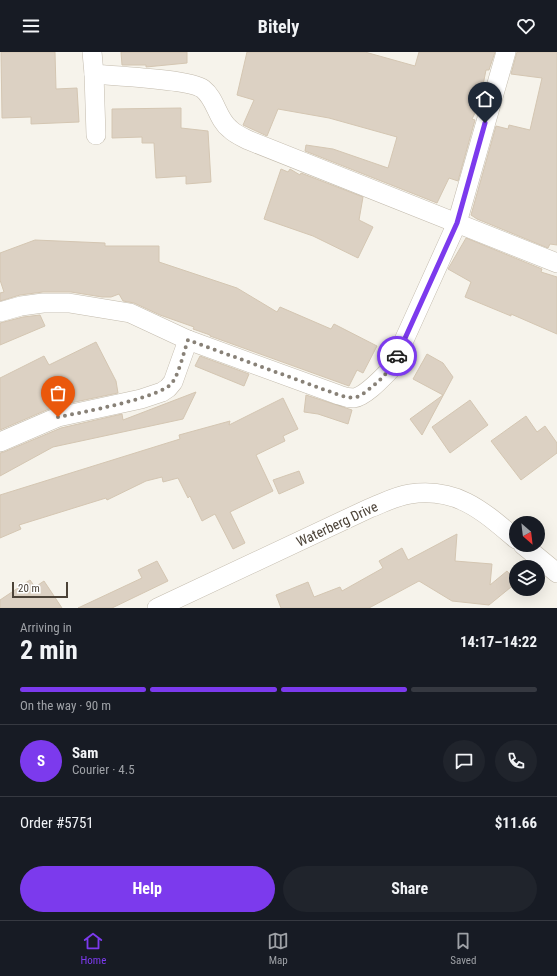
<!DOCTYPE html>
<html lang="en">
<head>
<meta charset="utf-8">
<style>
  :root { --surface:#171b24; --page:#20242c; --text:#f1f3f6; --muted:#9ea1a6; --line:#363941; --accent:#7c3aed }
  body { margin:0; font-family:"Roboto Condensed",sans-serif; background:var(--page); color:var(--text); height:100vh; display:flex; flex-direction:column; font-size:15px; white-space:nowrap }
  * { box-sizing:border-box; margin:0 }
  p { font-size:13px; color:var(--muted) }
  .icon { flex:none; width:22px; height:22px; fill:none; stroke:currentColor; stroke-width:2; stroke-linecap:round; stroke-linejoin:round }
  .map { position:relative; height:556px; overflow:hidden }
  .side { display:flex; flex-direction:column; background:var(--surface); flex:1 }
  .side>* { flex:none }
  .needle { width:26px; rotate:152deg }
  .fabs { position:absolute; left:509px; top:464px; display:grid; gap:8px }
  .fabs a { display:grid; place-items:center; width:36px; height:36px; border-radius:50%; background:var(--surface); box-shadow:0 4px 16px #0002; font-size:20px }
  .scale { position:absolute; left:12px; bottom:10px; width:56px; box-sizing:border-box; padding-left:4px; border:2px solid #4c4338; border-top:0; font-size:11px; line-height:14px; white-space:nowrap; color:#4c4338; -webkit-text-stroke:3px #fff; paint-order:stroke }
  .pin { position:absolute; display:grid; place-items:center; width:34px; height:34px; color:#fff; margin:-41px -17px; border-radius:50% 50% 50% 0; rotate:-45deg; box-shadow:0 0 4px #0007 }
  .pin .icon { rotate:45deg }
  .courier { position:absolute; display:grid; place-items:center; width:40px; height:40px; margin:-20px; border:3px solid #7c3aed; border-radius:50%; background:#fff; color:#222; box-shadow:0 1px 5px #0007 }
  .overview em { font-style:normal; font-weight:700 }
  .overview div { display:flex; flex-direction:column-reverse }
  .overview { display:flex; align-items:center; justify-content:space-between; height:68px; padding:0 20px }
  h1 { font-size:26px; font-weight:700; line-height:30px }
  .bar { display:grid; grid-template-columns:repeat(4,1fr); gap:6px 4px; align-content:center; height:48px; padding:0 20px }
  .bar i { height:5px; border-radius:3px; background:var(--line) }
  .bar .current { background:var(--accent) }
  .bar p { grid-column:span 4 }
  .line { display:flex; align-items:center; gap:10px; padding:0 20px; border-top:1px solid var(--line) }
  .line div { flex:1 }
  .round { display:grid; place-items:center; flex:none; width:42px; height:42px; border-radius:21px; background:var(--page) }
  .cta { display:flex; gap:8px; margin-top:auto; padding:8px 20px }
  .cta a { flex:1; height:46px; border-radius:24px; background:var(--accent); color:#fff; font-size:16px; font-weight:700; line-height:46px; text-align:center }
  .cta a+a { background:var(--page); color:var(--text) }
  header { display:flex; justify-content:space-between; align-items:center; height:52px; padding:0 20px; background:var(--surface); font-size:18px; font-weight:700 }
  .menu { display:flex; justify-content:space-around; align-items:center; height:56px; border-top:1px solid var(--line); background:var(--surface); font-size:11px; color:var(--muted) }
  .menu a { display:grid; justify-items:center; gap:2px }
  .menu .current { color:var(--accent) }
  .map>svg:first-child { display:block }
  .building { fill:#dcd1c3; stroke:#d4c6b2 }
  .lines { fill:none; stroke-linecap:round; stroke-linejoin:round }
  .street-casing { stroke:#c3bbad; stroke-width:20 }
  .street { stroke:#fff; stroke-width:19 }
  .done { stroke:#888177; stroke-width:4; stroke-dasharray:0 7.2 }
  .route { stroke:#7c3aed; stroke-width:5 }
  .labels { text-anchor:middle; stroke-width:3; stroke-linejoin:round; paint-order:stroke }
  .street-label { font-size:14px; fill:#4c4338; stroke:#fff }
</style>
</head>
<body>
<header><svg class="icon" aria-label="menu" viewBox="0 0 24 24"><path d="M4 6h16M4 12h16M4 18h16"/></svg>Bitely<svg class="icon" aria-label="heart" viewBox="0 0 24 24"><path d="M12 20l-8-8c-3-5 5-10 8-4 3-6 11-1 8 4z"/></svg></header>
<div class="map">
<svg width="557" height="556" viewBox="0 0 557 556">
  <rect width="100%" height="100%" fill="#f6f3eb"/>
  <g class="building">
    <polygon points="1,0 55,0 56,37 77,36 79,70 31,72 31,65 2,66"/>
    <polygon points="121,0 187,0 187,11 146,15 146,13 122,13"/>
    <polygon points="247,0 365,0 415,14 419,0 495,0 489,18 486,18 479,53 472,67 475,68 458,129 449,126 437,151 305,99 306,93 333,97 388,116 397,85 329,66 278,57 267,84 243,73 254,48 237,43"/>
    <polygon points="517,0 557,0 557,193 550,192 548,196 477,167 471,163 496,74 508,77 509,73 530,78 542,26 511,22"/>
    <polygon points="181,56 181,76 208,79 211,130 186,132 186,124 156,126 154,91 142,91 142,85 112,86 112,57"/>
    <polygon points="281,117 288,120 290,117 300,123 301,121 363,145 359,168 373,175 358,206 313,184 264,167"/>
    <polygon points="466,186 542,217 541,220 557,225 557,282 511,262 511,264 465,245 471,230 448,217"/>
    <polygon points="35,188 105,191 105,194 159,194 159,210 237,236 277,260 280,255 331,277 334,272 377,294 363,321 357,318 349,334 210,284 210,283 193,277 194,275 160,263 134,251 123,249 119,242 111,245 102,245 71,240 43,240 20,243 0,249 0,241 4,240 0,228 0,201"/>
    <polygon points="40,263 45,274 0,293 0,271 23,265"/>
    <polygon points="96,290 116,329 118,341 56,354 0,378 0,326 44,304 49,313"/>
    <polygon points="427,302 443,311 453,325 422,383 410,367 443,343 413,327"/>
    <polygon points="200,304 249,322 244,334 195,314"/>
    <polygon points="196,340 183,367 53,395 0,424 0,401 4,400 61,376 122,362 123,368"/>
    <polygon points="306,343 352,358 348,372 318,362 304,360"/>
    <polygon points="283,346 298,377 283,384 285,389 256,403 273,439 230,460 245,491 233,497 215,462 202,469 190,444 188,446 178,426 163,430 162,425 146,429 107,448 106,446 19,473 21,477 0,486 0,443 180,387 179,383 230,369 229,373"/>
    <polygon points="470,348 488,373 450,401 432,375"/>
    <polygon points="526,364 537,380 545,374 557,391 557,401 521,428 491,389"/>
    <polygon points="299,419 304,431 279,442 273,428"/>
    <polygon points="457,482 455,509 492,512 490,533 507,519 516,529 516,531 489,553 452,549 419,529 369,556 281,556 276,543 308,530 314,545 340,535 342,539 383,516 379,509 402,496 408,508"/>
    <polygon points="157,509 168,529 112,556 78,556 142,526 138,518"/>
    <polygon points="30,528 35,535 44,529 62,556 0,556 0,548"/>
  </g>
  <g class="lines">
    <defs>
      <g id="street">
        <path d="M 92,0 L 94,22 C 114,24 190,27 203,37 C 216,47 217,67 230,77 C 235,82 242,85 248,88 L 557,211"/>
        <polyline points="94,22 96,83"/>
        <path d="M 0,260 L 21,254 L 43,251 L 69,251 L 130,261 L 188,288 L 339,343 C 344,345 349,346 354,346 C 366,344 383,325 391,317 L 457,171 L 506,0"/>
        <polyline points="0,390 58,365 141,347 162,340 168,336 173,330 188,288"/>
        <polyline points="523,493 557,521"/>
        <path d="M 157,556 L 370,456 C 383,451 396,444 410,442 C 457,435 483,459 516,487"/>
      </g>
    </defs>
    <use href="#street" class="street-casing"/>
    <use href="#street" class="street"/>
  </g>
  <g class="lines">
    <path class="done" d="M 58,365 C 79,361 161,346 172,331 C 179,322 184,299 188,288 L 339,343 C 346,345 353,347 360,344 C 376,332 389,322 397,304"/>
    <polyline class="route" points="397,304 457,171 485,71"/>
  </g>
  <g class="labels">
    <g class="street-label">
      <text transform="translate(337 472) rotate(-25)" y="5">Waterberg Drive</text>
    </g>
  </g>
</svg>
<div class="fabs">
<a><svg class="needle" viewBox="-14 -14 28 28"><path d="M0-13l5 13h-10z" fill="#e53935"/><path d="M0 13l5-13h-10z" fill="#9ea1a6"/></svg></a>
<a><svg class="icon" aria-label="layers" viewBox="0 0 24 24"><path d="M12 4l9 5-9 5-9-5zM3 14l9 5 9-5"/></svg></a>
</div>
<div class="scale">20 m</div>
<div class="pin" style="left:58px;top:365px;background:#ea580c"><svg class="icon" aria-label="bag" viewBox="0 0 24 24"><path d="M5 8h14l-1 12H6zM9 8a3 3 0 0 1 6 0"/></svg></div>
<div class="pin" style="left:485px;top:71px;background:#1f2937"><svg class="icon" aria-label="home" viewBox="0 0 24 24"><path d="M3 11l9-7 9 7M6 9v11h12V9"/></svg></div>
<div class="courier" style="left:397px;top:304px"><svg class="icon" aria-label="car" viewBox="0 0 24 24"><path d="M5 17H2v-5l4-1 3-4h7l3 4 3 1v5h-3M9 17h6M6 11h13"/><circle cx="7" cy="17" r="2"/><circle cx="17" cy="17" r="2"/></svg></div>
</div>
<section class="side">
<div class="overview"><div><h1>2 min</h1><p>Arriving in</p></div><em>14:17–14:22</em></div>
<div class="bar"><i class="current"></i><i class="current"></i><i class="current"></i><i></i><p>On the way · 90 m</p></div>
<div class="line" style="height:72px"><b class="round" style="background:var(--accent);color:#fff">S</b><div><b>Sam</b><p>Courier · 4.5</p></div><a class="round"><svg class="icon" aria-label="chat" viewBox="0 0 24 24"><path d="M4 5h16v11H9l-5 4z"/></svg></a><a class="round"><svg class="icon" aria-label="phone" viewBox="0 0 24 24"><path d="M5 4h4l2 5-3 2q2 4 5 5l2-3 5 2v4C11 20 4 13 5 4z"/></svg></a></div>
<div class="line" style="height:52px"><div>Order #5751</div><b>$11.66</b></div>
<div class="cta"><a>Help</a><a>Share</a></div>
</section>
<nav class="menu">
<a class="current"><svg class="icon" aria-label="home" viewBox="0 0 24 24"><path d="M3 11l9-7 9 7M6 9v11h12V9"/></svg>Home</a>
<a><svg class="icon" aria-label="map" viewBox="0 0 24 24"><path d="M3 6l6-2 6 2 6-2v14l-6 2-6-2-6 2zM9 4v14M15 6v14"/></svg>Map</a>
<a><svg class="icon" aria-label="saved" viewBox="0 0 24 24"><path d="M7 4h10v16l-5-4-5 4z"/></svg>Saved</a>
</nav>
</body>
</html>
